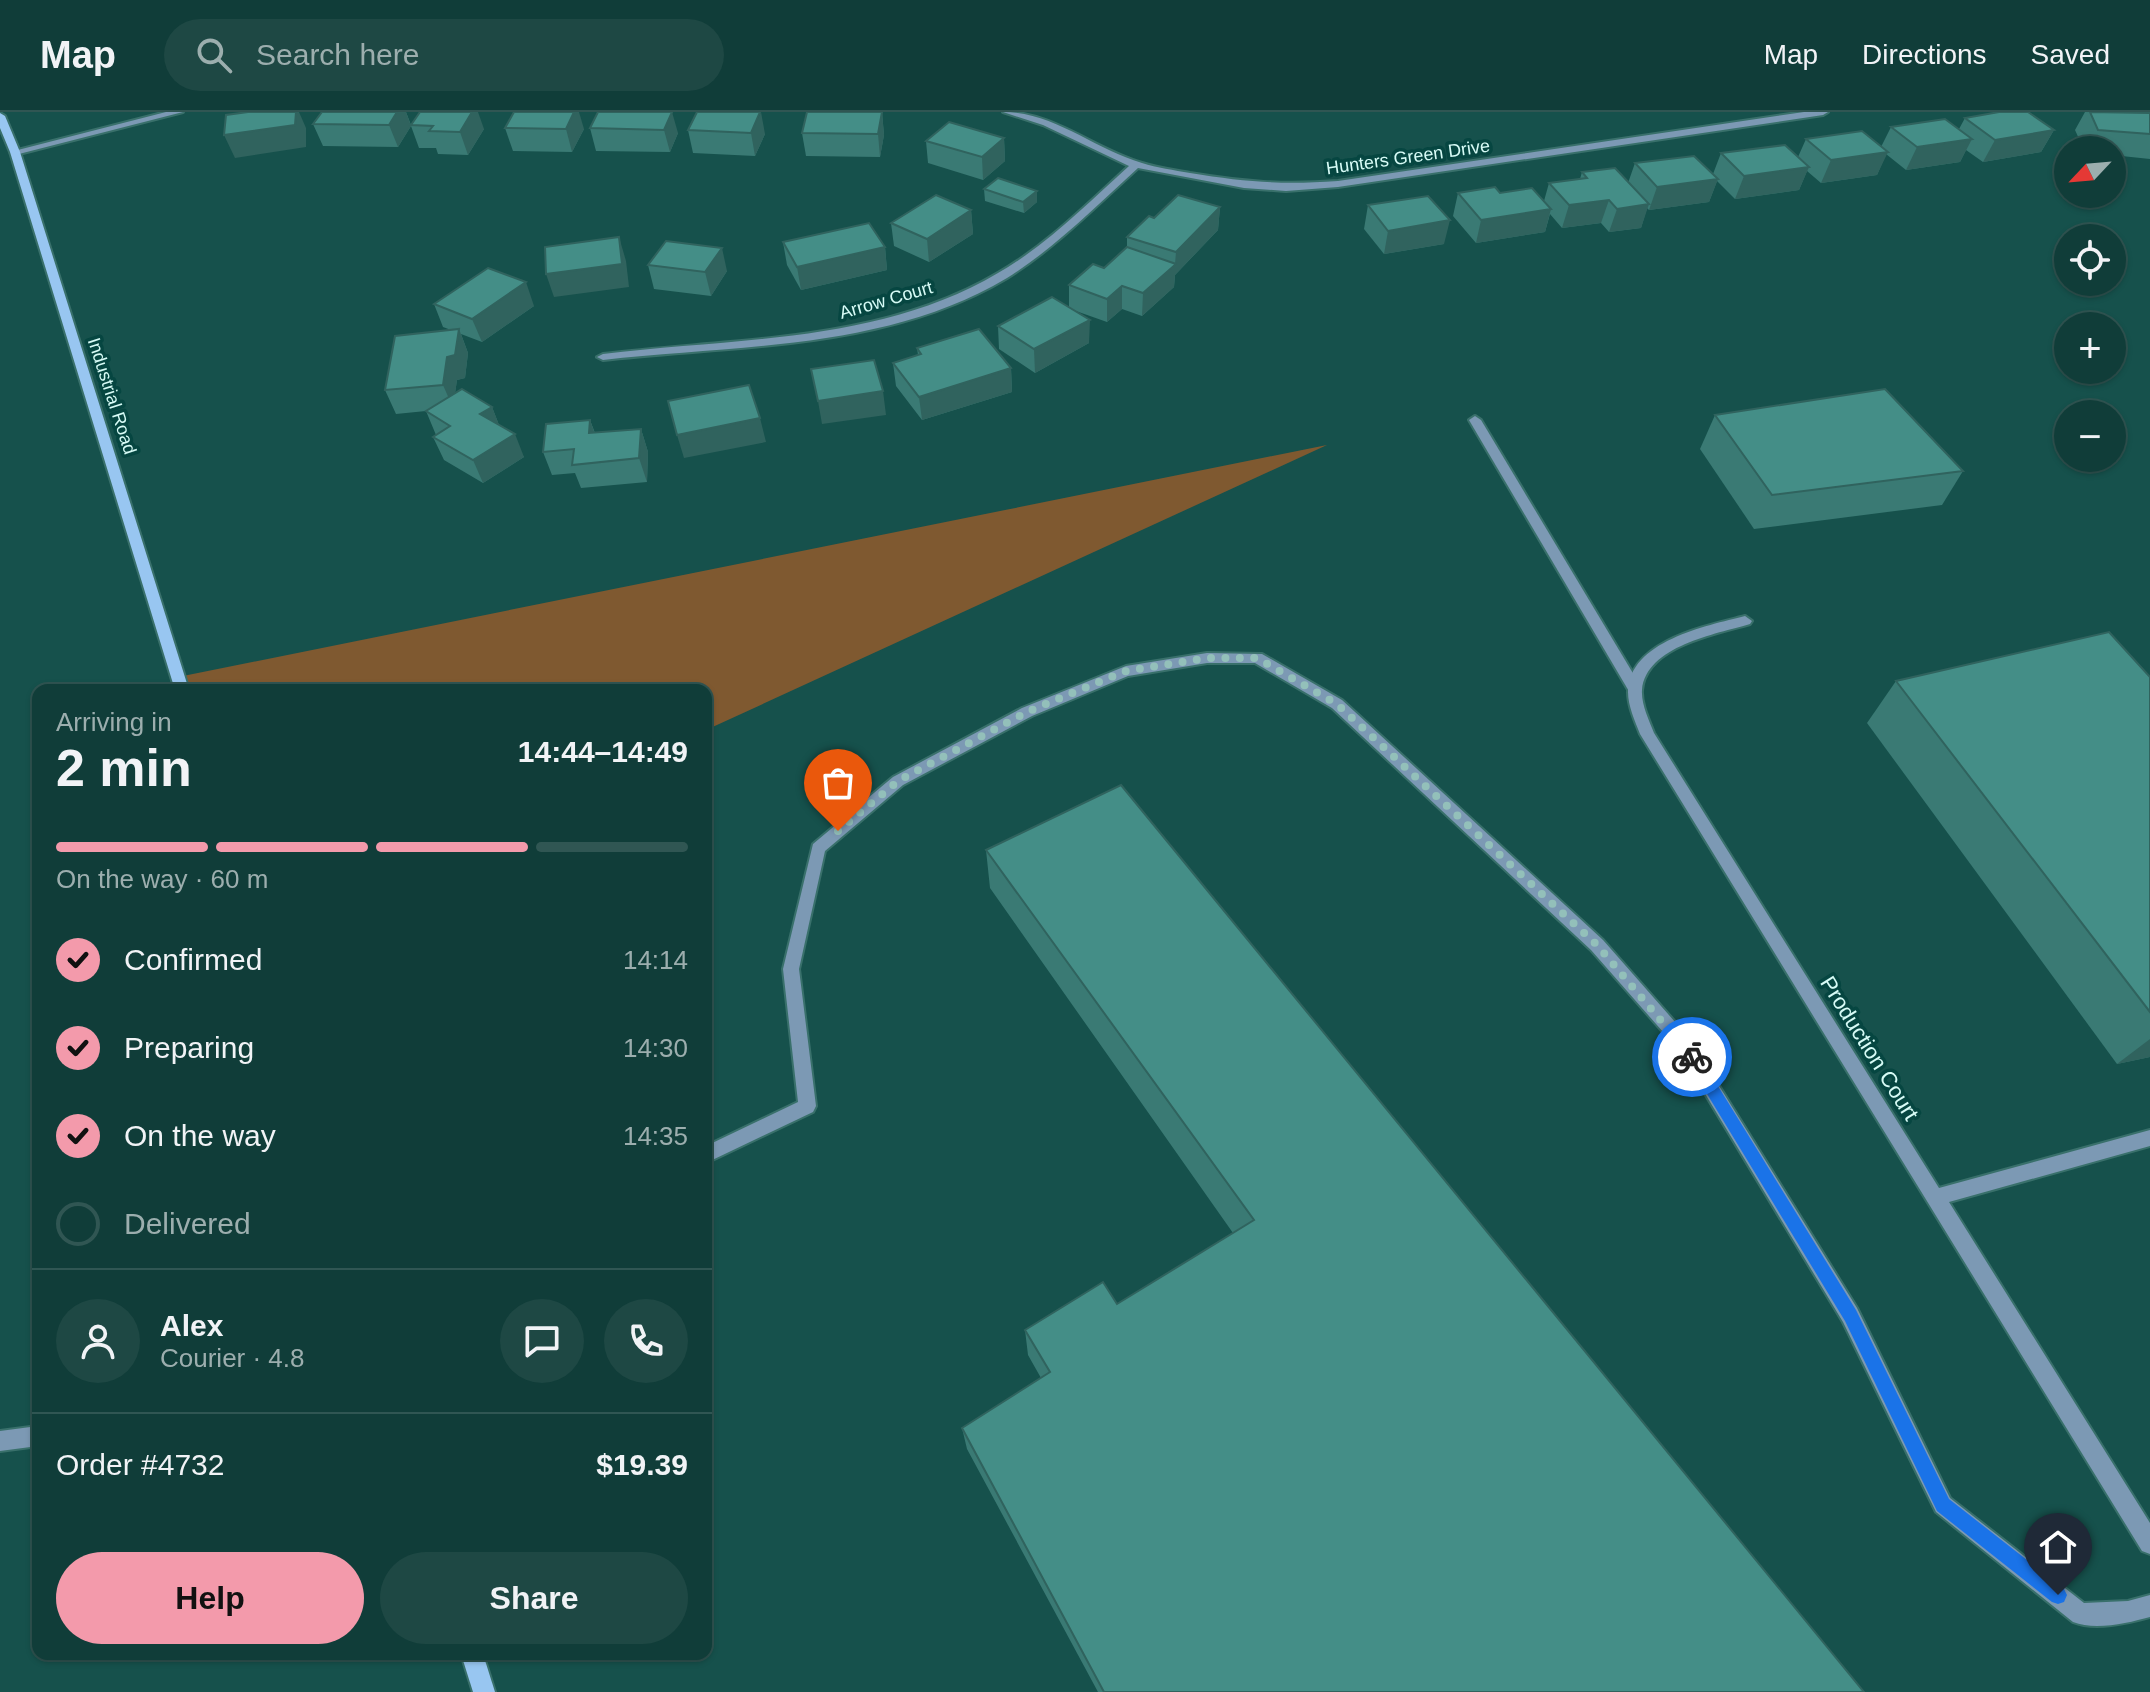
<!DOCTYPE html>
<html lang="en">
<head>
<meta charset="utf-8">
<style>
  :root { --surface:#103d39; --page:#1e4844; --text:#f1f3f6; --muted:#9caeae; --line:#305653; --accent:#f39aab }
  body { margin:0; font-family:Arial,sans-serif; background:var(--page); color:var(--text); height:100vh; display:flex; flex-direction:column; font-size:30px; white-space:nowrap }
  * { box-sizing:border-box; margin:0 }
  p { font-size:26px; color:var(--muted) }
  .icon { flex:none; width:44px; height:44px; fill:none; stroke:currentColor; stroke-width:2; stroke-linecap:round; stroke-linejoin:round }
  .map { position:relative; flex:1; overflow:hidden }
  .details { position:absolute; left:32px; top:572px; width:680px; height:976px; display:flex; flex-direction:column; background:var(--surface); border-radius:16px; box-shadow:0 2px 6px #0004,0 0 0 2px var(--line) }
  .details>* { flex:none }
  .needle { width:52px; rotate:244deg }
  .buttons { position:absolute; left:2054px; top:24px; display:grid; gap:16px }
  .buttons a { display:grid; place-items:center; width:72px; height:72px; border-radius:50%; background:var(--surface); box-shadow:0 2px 6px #0004,0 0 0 2px var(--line); font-size:40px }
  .pin { position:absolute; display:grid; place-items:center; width:68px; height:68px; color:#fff; margin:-82px -34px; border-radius:50% 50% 50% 0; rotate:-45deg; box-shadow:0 0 8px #0007 }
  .pin .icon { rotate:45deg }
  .courier { position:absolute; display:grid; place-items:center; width:80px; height:80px; margin:-40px; border:6px solid #1a73e8; border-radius:50%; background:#fff; color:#222; box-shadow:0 2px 10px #0007 }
  .overview em { font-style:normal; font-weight:800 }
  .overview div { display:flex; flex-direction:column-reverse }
  .overview { display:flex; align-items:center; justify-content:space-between; height:136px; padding:0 24px }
  h1 { font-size:52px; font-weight:800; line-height:60px }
  .bar { display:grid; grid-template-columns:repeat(4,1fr); gap:12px 8px; align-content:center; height:96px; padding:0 24px }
  .bar i { height:10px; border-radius:6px; background:var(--line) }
  .bar .current { background:var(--accent) }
  .bar p { grid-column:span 4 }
  .line { display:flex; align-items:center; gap:20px; padding:0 24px; border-top:2px solid var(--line) }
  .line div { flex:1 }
  .round { display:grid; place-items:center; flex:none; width:84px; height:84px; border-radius:42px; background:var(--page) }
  ol { padding:0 24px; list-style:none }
  li { display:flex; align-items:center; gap:24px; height:88px }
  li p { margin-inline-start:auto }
  li .icon { padding:8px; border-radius:50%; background:var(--accent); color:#111; stroke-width:4 }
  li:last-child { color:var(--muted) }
  li i { width:44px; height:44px; border:4px solid var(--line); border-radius:50% }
  .primary-button { display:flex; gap:16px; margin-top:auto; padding:16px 24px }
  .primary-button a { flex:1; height:92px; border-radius:48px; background:var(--accent); color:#111; font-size:32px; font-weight:800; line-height:92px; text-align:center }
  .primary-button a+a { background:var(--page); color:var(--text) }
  header { display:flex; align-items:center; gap:48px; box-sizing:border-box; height:112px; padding:0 40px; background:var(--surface); border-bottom:2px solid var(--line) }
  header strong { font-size:38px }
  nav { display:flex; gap:44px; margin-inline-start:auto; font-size:28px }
  .search { width:560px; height:72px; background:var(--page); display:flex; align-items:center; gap:20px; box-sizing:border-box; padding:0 28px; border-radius:44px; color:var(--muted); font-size:30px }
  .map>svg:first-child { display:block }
  .green { fill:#7f5930 }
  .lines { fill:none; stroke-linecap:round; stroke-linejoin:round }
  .lane-casing { stroke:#39706b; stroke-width:4 }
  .street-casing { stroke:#39706b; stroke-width:4 }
  .secondary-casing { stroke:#39706b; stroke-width:4 }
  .lane { fill:#7c99b4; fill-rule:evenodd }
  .street { fill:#7c99b4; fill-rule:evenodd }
  .secondary { fill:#98c6f1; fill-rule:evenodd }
  .wall { fill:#3a7a74 }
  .shaded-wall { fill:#30635e }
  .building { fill:#448e87; stroke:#30635e; stroke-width:2 }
  .route { fill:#1a73e8 }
  .done { stroke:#93c0ba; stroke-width:8; stroke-dasharray:0 14.4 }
  .labels { text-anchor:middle; stroke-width:7; stroke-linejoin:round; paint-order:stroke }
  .far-street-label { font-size:18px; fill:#d7fbf6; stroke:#064641 }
  .street-label { font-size:22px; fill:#d7fbf6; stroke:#064641 }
</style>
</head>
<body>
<header>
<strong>Map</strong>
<div class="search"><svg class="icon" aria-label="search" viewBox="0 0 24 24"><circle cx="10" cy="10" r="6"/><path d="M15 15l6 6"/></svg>Search here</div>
<nav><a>Map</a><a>Directions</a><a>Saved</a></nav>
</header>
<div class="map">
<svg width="2150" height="1580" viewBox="0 0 2150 1580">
  <rect width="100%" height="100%" fill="#16514c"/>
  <polygon class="green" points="1327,333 706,618 706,578 182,578 178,565"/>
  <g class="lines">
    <defs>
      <g id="lane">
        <polygon points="1475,304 1481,308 1640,573 1642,577 1640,581 1630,581 1469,308"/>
        <path d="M 1207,541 L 1262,542 L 1342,588 L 1603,828 L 1690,927 L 1857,1196 L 1950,1386 L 2084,1491 L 2128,1489 L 2150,1483 L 2150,1505 C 2128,1511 2095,1519 2073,1510 L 1936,1400 L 1843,1210 L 1678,937 L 1591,838 L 1332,596 L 1255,551 L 1207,551 L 1128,564 L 1032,604 L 903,673 L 825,739 L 799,857 L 816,994 L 813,1000 L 706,1051 L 706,1034 L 798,990 L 783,857 L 813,732 L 893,665 L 1022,596 L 1126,554 Z"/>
      </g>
      <g id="street">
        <polygon points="166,0 183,0 15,43 10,40"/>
        <path d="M 1003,0 C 1054,0 1094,37 1142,51 C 1157,56 1174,58 1190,61 C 1245,70 1282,73 1338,69 L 1804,0 L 1828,0 L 1823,3 L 1338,75 L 1286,79 L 1244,76 L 1138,56 C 1096,94 1055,136 1007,166 C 887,238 737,233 603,248 L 597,245 L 603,242 C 735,226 880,231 998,161 C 1047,133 1088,91 1129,54 L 1043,13 Z"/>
        <path d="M 1745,504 L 1752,509 L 1750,512 C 1716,522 1646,534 1642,578 C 1641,592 1649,608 1654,621 L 1939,1076 L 2150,1018 L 2150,1034 L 1949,1090 L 2150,1411 L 2150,1442 L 2142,1439 L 1640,622 C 1635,609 1628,594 1628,580 C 1629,529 1706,514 1745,504 Z"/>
        <polygon points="38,1314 38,1334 0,1339 0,1319"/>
      </g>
      <g id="secondary">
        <polygon points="0,1 5,4 20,40 189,578 175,578 10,40 0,16"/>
        <polygon points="461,1542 483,1542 495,1580 473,1580"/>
      </g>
    </defs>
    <use href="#lane" class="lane-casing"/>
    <use href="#street" class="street-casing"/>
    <use href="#secondary" class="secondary-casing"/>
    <use href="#lane" class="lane"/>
    <use href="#street" class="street"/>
    <use href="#secondary" class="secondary"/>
  </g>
  <g class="wall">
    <polygon points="322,0 406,0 411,13 484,17 468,43 438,42 436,36 419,36 411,14 398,35 323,34 313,12"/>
    <polygon points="598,0 678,21 670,40 596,39 590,16"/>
    <polygon points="882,0 884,23 880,45 806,44 802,21"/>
    <polygon points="2085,0 2150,1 2150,47 2112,43 2112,38 2084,38 2075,18"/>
    <polygon points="1965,6 2054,18 2041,40 1983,50 1966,38 1960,50 1906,58 1886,42 1877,63 1821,71 1807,59 1799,78 1735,87 1717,69 1709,90 1649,98 1647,96 1641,116 1609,120 1601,111 1562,116 1550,102 1545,120 1476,131 1453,104 1458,81 1500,81 1544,89 1549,71 1580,67 1582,60 1628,71 1635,51 1713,62 1721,41 1798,45 1806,27 1881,35 1891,15 1959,17"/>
    <polygon points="505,16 584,17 572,40 513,39"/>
    <polygon points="688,18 765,22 755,44 693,41"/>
    <polygon points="1004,26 1005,49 983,68 928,51 926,29"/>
    <polygon points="984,77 1037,79 1037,90 1024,101 985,89"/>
    <polygon points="1368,93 1444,132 1384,142 1364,117"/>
    <polygon points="1220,95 1218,118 1175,163 1174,175 1142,204 1122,197 1107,210 1073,198 1089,231 1035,261 999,237 998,214 1069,195 1069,173 1104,156 1127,136 1127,125 1154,106"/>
    <polygon points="971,98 973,122 929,150 894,134 891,111"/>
    <polygon points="783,130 885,135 887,158 801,178 787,153"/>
    <polygon points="648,153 727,159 711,184 654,177"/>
    <polygon points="434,192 534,194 482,230 461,222 468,241 465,266 457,268 455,281 492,295 499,313 524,345 483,371 444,348 433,325 436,323 426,299 396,302 385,278 451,218 443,215"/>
    <polygon points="917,236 1011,256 1012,280 922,308 896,274 893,251 918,243"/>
    <polygon points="1715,303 1963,359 1942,393 1754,417 1700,337"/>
    <polygon points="590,308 595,321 641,317 648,340 647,370 581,376 575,361 552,363 543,340"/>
    <polygon points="2150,565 2150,945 2117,952 1867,611 1896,569"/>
    <polygon points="986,738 1864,1580 1098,1580 967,1337 962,1316 1041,1266 1028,1243 1025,1218 1117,1192 1233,1121 990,776"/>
  </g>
  <g class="shaded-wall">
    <polygon points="296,0 299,0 306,16 306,35 235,46 224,23"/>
    <polygon points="397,0 406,0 411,14 398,35 389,13"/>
    <polygon points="472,0 478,0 484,17 468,43 460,20"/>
    <polygon points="574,0 579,0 584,17 572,40 566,17"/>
    <polygon points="672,0 678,21 670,40 664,18"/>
    <polygon points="761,0 765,22 755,44 751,21"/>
    <polygon points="882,0 884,23 880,45 878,22"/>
    <polygon points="2054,18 2041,40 1983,50 1995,28"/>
    <polygon points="1004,26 1005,49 983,68 982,45"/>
    <polygon points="1972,27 1960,50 1906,58 1917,35"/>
    <polygon points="1888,40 1877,63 1821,71 1831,48"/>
    <polygon points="1809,55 1799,78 1735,87 1744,64"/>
    <polygon points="1718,67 1709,90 1649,98 1657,75"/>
    <polygon points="1037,79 1037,90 1024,101 1023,90"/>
    <polygon points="1609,88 1601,111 1562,116 1569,93"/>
    <polygon points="1649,92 1641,116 1609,120 1617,97"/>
    <polygon points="1220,95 1218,118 1175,163 1174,175 1142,204 1143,181 1175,152 1176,140"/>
    <polygon points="1551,97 1545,120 1476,131 1481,108"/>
    <polygon points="971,98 973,122 929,150 927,127"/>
    <polygon points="1450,108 1444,132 1384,142 1388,119"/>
    <polygon points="619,125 626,149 629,175 554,185 546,162"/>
    <polygon points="885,135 887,158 801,178 797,155"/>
    <polygon points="722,136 727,159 711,184 705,160"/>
    <polygon points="526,170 534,194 482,230 472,207"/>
    <polygon points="1122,174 1122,197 1107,210 1107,187"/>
    <polygon points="1090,208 1089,231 1035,261 1034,237"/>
    <polygon points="459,217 468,241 465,266 457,268 453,296 443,273 447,245"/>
    <polygon points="1011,256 1012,280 922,308 919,285"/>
    <polygon points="883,279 886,303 822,312 818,289"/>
    <polygon points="492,295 501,318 480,302"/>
    <polygon points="760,306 766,330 684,346 677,323"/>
    <polygon points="590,308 598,331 589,321"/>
    <polygon points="641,317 648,340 647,370 639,346"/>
    <polygon points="515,322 524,345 483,371 473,348"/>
    <polygon points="2150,927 2150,945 2117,952"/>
  </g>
  <g class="building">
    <polygon points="248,0 296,0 295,13 224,23 226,3"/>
    <polygon points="322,0 397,0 389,13 313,12"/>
    <polygon points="420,0 472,0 460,20 429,19 433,14 411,13"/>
    <polygon points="514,0 574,0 566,17 505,16"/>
    <polygon points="598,0 672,0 664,18 590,16"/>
    <polygon points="697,0 760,0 751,21 688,18"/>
    <polygon points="807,0 882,0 878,22 802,21"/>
    <polygon points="1999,0 2028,0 2054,18 1995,28 1965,6"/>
    <polygon points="2090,0 2150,1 2150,22 2098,18"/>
    <polygon points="1945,7 1972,27 1917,35 1891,15"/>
    <polygon points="949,10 1004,26 982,45 926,29"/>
    <polygon points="1862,19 1888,40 1831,48 1806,27"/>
    <polygon points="1785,33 1809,55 1744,64 1721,41"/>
    <polygon points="1694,44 1718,67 1657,75 1635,51"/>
    <polygon points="1615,56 1649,92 1617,97 1609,88 1569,93 1549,71 1587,66 1582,60"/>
    <polygon points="998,66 1037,79 1023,90 984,77"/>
    <polygon points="1495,75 1500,81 1532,76 1551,97 1481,108 1458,81"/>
    <polygon points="936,83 971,98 927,127 891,111"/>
    <polygon points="1178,83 1220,95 1176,140 1127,125 1149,104 1154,106"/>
    <polygon points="1428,84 1450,108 1388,119 1368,93"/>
    <polygon points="869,111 885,135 797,155 783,130"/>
    <polygon points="619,125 622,152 546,162 545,135"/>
    <polygon points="666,129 722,136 705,160 648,153"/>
    <polygon points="1127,135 1176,152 1143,181 1122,174 1107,187 1069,173 1093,152 1104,156"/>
    <polygon points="488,156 526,170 472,207 434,192"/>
    <polygon points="1052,185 1090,208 1034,237 998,214"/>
    <polygon points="459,217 455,243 447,245 443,273 385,278 395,224"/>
    <polygon points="979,217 1011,256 919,285 893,251 921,242 917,236"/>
    <polygon points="874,248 883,279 818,289 811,257"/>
    <polygon points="749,273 760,306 677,323 668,289"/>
    <polygon points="462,277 492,295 480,302 515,322 473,348 433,325 450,314 426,299"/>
    <polygon points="1885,277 1963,359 1772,383 1715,303"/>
    <polygon points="590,308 589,321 641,317 639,346 572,353 574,337 543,340 546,312"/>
    <polygon points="2109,520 2150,565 2150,900 1896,569"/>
    <polygon points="1121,673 1864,1580 1104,1580 962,1316 1050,1260 1025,1218 1103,1170 1117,1192 1254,1108 986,738"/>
  </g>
  <polygon class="route" points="1692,938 1697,940 1856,1198 1949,1387 2064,1477 2067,1483 2064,1490 2058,1492 2052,1490 1937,1399 1845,1209 1687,949 1685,945"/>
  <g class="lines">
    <polyline class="done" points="838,719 898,669 1027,600 1077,579 1126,559 1207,546 1257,546 1337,592 1597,833 1692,945"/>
  </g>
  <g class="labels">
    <g class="far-street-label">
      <text transform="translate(1408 45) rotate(-8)" y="6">Hunters Green Drive</text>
      <text transform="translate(886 188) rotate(-16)" y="6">Arrow Court</text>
      <text transform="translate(112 284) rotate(72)" y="6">Industrial Road</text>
    </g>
    <g class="street-label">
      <text transform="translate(1870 936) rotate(58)" y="8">Production Court</text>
    </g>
  </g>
</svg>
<div class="buttons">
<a><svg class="needle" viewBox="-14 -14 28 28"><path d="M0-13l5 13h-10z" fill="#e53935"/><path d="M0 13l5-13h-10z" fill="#9caeae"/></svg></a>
<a><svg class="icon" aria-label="locate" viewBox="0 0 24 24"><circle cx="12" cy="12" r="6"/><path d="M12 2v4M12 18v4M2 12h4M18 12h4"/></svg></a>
<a>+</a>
<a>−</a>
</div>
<div class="pin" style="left:838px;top:719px;background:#ea580c"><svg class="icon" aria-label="bag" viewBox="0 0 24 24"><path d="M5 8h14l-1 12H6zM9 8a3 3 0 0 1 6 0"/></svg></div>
<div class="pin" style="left:2058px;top:1483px;background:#1f2937"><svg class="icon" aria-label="home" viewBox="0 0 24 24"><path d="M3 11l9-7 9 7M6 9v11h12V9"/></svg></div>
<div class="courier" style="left:1692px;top:945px"><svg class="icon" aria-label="bike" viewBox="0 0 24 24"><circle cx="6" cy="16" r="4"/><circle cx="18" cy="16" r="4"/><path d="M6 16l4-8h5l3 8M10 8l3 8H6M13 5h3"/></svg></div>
<section class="details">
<div class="overview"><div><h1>2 min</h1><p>Arriving in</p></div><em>14:44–14:49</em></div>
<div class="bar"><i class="current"></i><i class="current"></i><i class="current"></i><i></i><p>On the way · 60 m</p></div>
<ol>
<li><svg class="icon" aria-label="check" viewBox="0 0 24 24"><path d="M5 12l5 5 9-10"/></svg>Confirmed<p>14:14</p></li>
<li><svg class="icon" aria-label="check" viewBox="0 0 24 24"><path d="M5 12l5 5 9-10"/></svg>Preparing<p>14:30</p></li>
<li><svg class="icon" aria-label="check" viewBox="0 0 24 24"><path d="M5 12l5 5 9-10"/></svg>On the way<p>14:35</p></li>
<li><i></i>Delivered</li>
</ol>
<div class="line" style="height:144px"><a class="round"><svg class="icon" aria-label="person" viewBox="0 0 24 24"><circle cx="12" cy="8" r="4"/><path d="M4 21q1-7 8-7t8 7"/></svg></a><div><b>Alex</b><p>Courier · 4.8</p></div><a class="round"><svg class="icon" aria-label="chat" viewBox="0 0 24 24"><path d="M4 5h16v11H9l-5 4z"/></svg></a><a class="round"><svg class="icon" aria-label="phone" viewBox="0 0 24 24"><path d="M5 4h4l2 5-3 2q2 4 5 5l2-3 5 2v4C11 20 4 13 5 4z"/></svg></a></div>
<div class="line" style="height:104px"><div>Order #4732</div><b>$19.39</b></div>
<div class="primary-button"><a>Help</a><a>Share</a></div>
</section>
</div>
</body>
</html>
